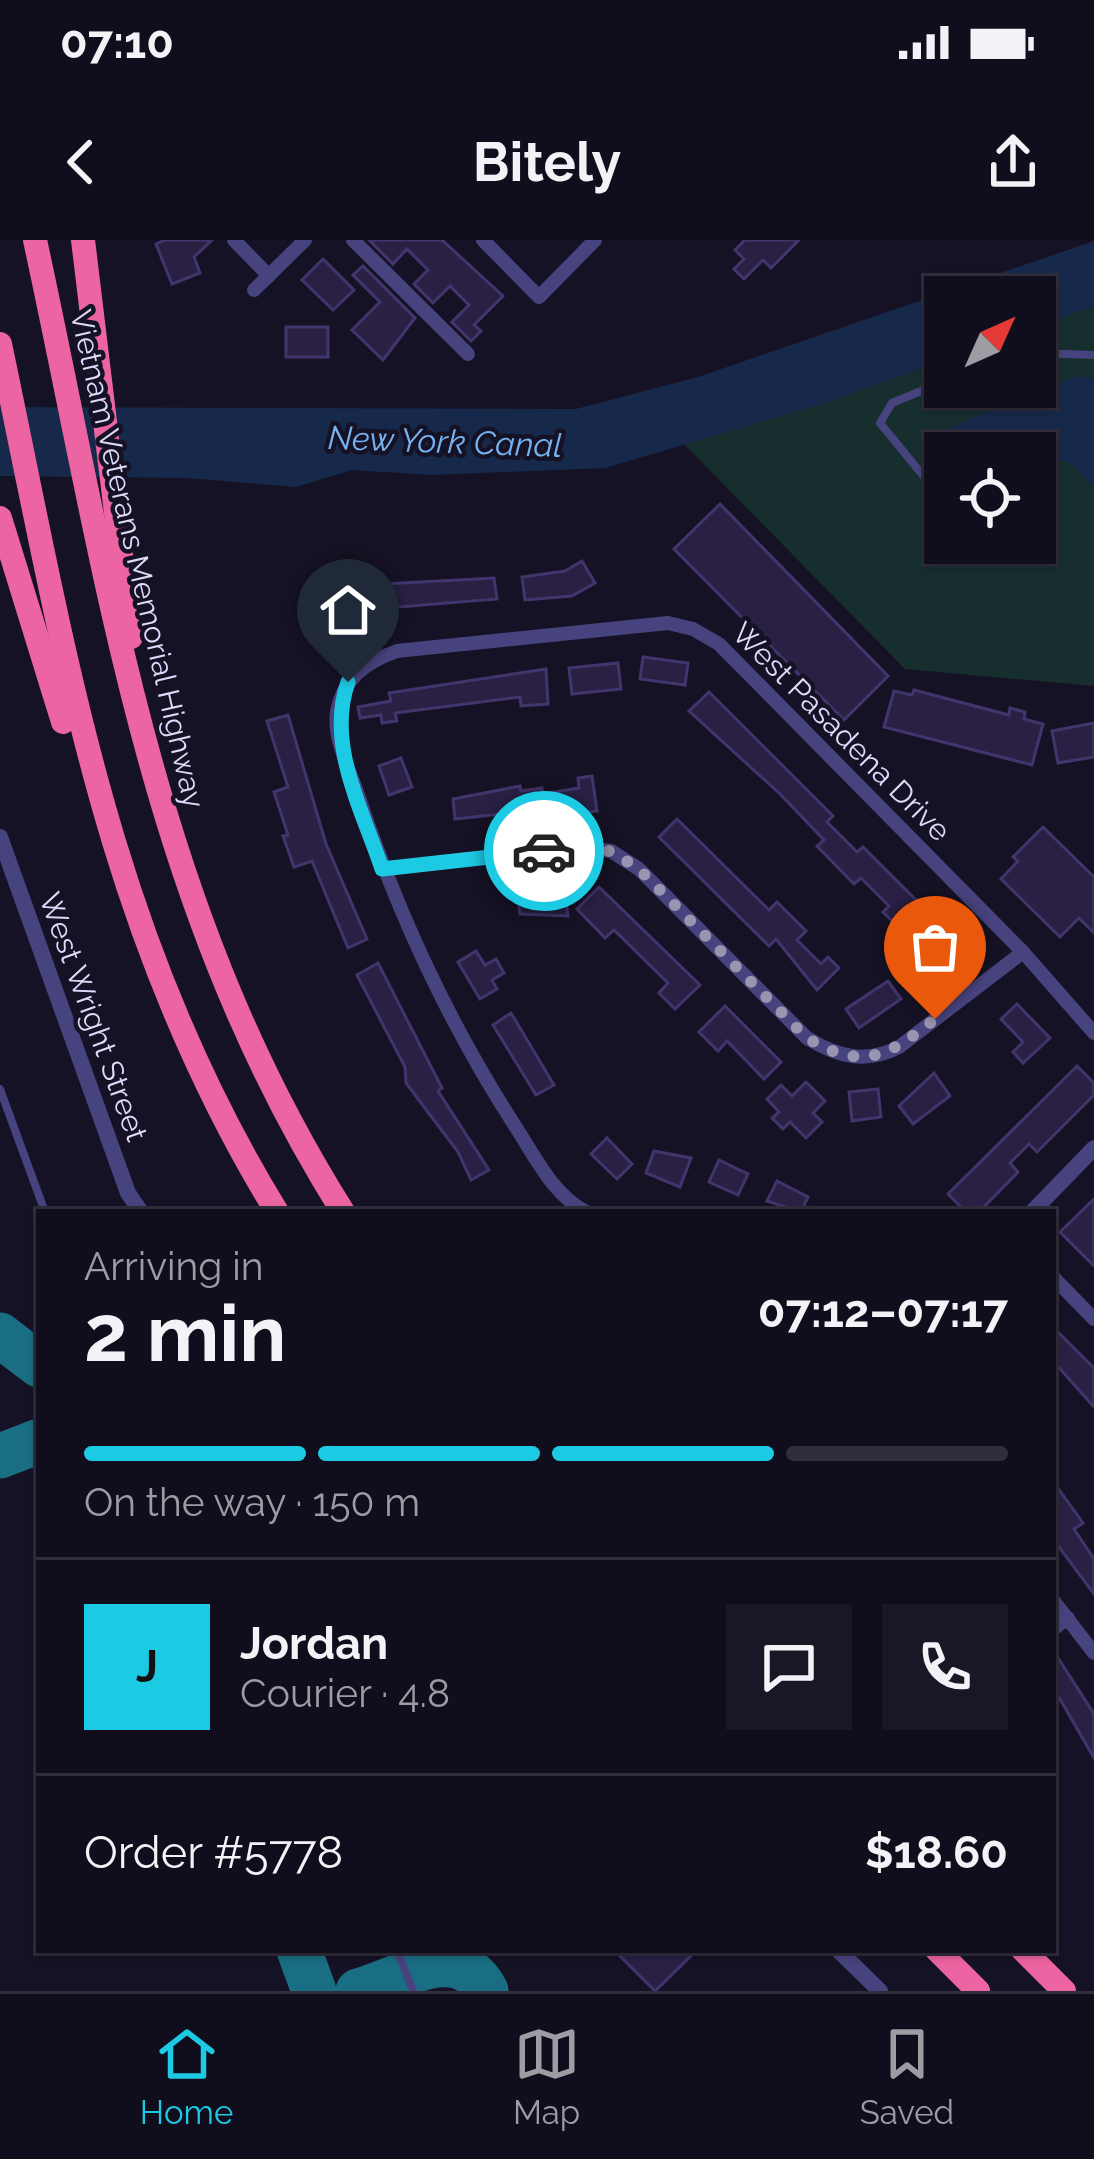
<!DOCTYPE html>
<html lang="en">
<head>
<meta charset="utf-8">
<style>
  :root { --surface:#100e1c; --page:#191725; --text:#f1f3f6; --muted:#9c9ca3; --line:#302e3b; --accent:#1dcae4 }
  body { margin:0; font-family:Raleway,sans-serif; background:var(--page); color:var(--text); height:100vh; display:flex; flex-direction:column; font-size:45px; white-space:nowrap }
  * { box-sizing:border-box; margin:0 }
  p { font-size:39px; color:var(--muted) }
  .icon { flex:none; width:66px; height:66px; fill:none; stroke:currentColor; stroke-width:2; stroke-linecap:round; stroke-linejoin:round }
  .map { position:relative; flex:1; overflow:hidden }
  .details { position:absolute; left:36px; top:969px; width:1020px; height:744px; display:flex; flex-direction:column; background:var(--surface); border-radius:0px; box-shadow:0 3px 9px #0004,0 0 0 3px var(--line) }
  .details>* { flex:none }
  .needle { width:78px; rotate:45deg }
  .fabs { position:absolute; left:924px; top:36px; display:grid; gap:24px }
  .fabs a { display:grid; place-items:center; width:132px; height:132px; border-radius:0px; background:var(--surface); box-shadow:0 3px 9px #0004,0 0 0 3px var(--line); font-size:60px }
  .pin { position:absolute; display:grid; place-items:center; width:102px; height:102px; color:#fff; margin:-123px -51px; border-radius:50% 50% 50% 0; rotate:-45deg; box-shadow:0 0 12px #0007 }
  .pin .icon { rotate:45deg }
  .courier { position:absolute; display:grid; place-items:center; width:120px; height:120px; margin:-60px; border:9px solid #1dcae4; border-radius:50%; background:#fff; color:#222; box-shadow:0 3px 15px #0007 }
  .summary em { font-style:normal; font-weight:700 }
  .summary div { display:flex; flex-direction:column-reverse }
  .summary { display:flex; align-items:center; justify-content:space-between; height:204px; padding:0 48px }
  h1 { font-size:78px; font-weight:700; line-height:90px }
  .bar { display:grid; grid-template-columns:repeat(4,1fr); gap:18px 12px; align-content:center; height:144px; padding:0 48px }
  .bar i { height:15px; border-radius:9px; background:var(--line) }
  .bar .selected { background:var(--accent) }
  .bar p { grid-column:span 4 }
  .line { display:flex; align-items:center; gap:30px; padding:0 48px; border-top:3px solid var(--line) }
  .line div { flex:1 }
  .round { display:grid; place-items:center; flex:none; width:126px; height:126px; border-radius:0px; background:var(--page) }
  .status { display:flex; justify-content:space-between; align-items:center; height:84px; padding:0 60px; background:var(--surface); direction:ltr }
  .status svg { height:33px; fill:currentColor }
  header { display:flex; justify-content:space-between; align-items:center; height:156px; padding:0 48px; background:var(--surface); font-size:54px; font-weight:700 }
  .tab-bar { display:flex; justify-content:space-around; align-items:center; height:168px; border-top:3px solid var(--line); background:var(--surface); font-size:33px; color:var(--muted) }
  .tab-bar a { display:grid; justify-items:center; gap:6px }
  .tab-bar .selected { color:var(--accent) }
  .map>svg:first-child { display:block }
  .green { fill:#162e2e; fill-rule:evenodd }
  .water { fill:#17294a }
  .lines { fill:none; stroke-linecap:round; stroke-linejoin:round }
  .taxiway { stroke:#1a6e84; stroke-width:45 }
  .building { fill:#292044; stroke:#42356d; stroke-width:3 }
  .service { stroke:#47437e; stroke-width:8 }
  .minor { stroke:#47437e; stroke-width:14 }
  .tertiary { stroke:#47437e; stroke-width:16 }
  .motorway { stroke:#ec64a1; stroke-width:24 }
  .done { stroke:#9994b0; stroke-width:12; stroke-dasharray:0 21.6 }
  .route { stroke:#1dcae4; stroke-width:15 }
  .labels { text-anchor:middle; stroke-width:9; stroke-linejoin:round; paint-order:stroke }
  .street-label { font-size:30px; fill:#dfdafb; stroke:#161225 }
  .water-label { font-size:33px; font-style:italic; fill:#75b2ef; stroke:#161225 }
</style>
</head>
<body>
<div class="status"><b>07:10</b><svg viewBox="0 0 49 12"><path d="M0 12V9h3v3zM5 12V6h3v6zM10 12V3h3v9zM15 12V0h3v12zM26 1h20v11H26zM47 4h2v5h-2z"/></svg></div>
<header><svg class="icon" aria-label="back" viewBox="0 0 24 24"><path d="M15 5l-7 7 7 7"/></svg>Bitely<svg class="icon" aria-label="share" viewBox="0 0 24 24"><path d="M12 15V3M7 8l5-5 5 5M5 13v7h14v-7"/></svg></header>
<div class="map">
<svg width="1094" height="1751" viewBox="0 0 1094 1751">
  <rect width="100%" height="100%" fill="#161225"/>
  <path class="green" d="M 1094,66 L 1094,446 L 905,429 L 683,203 L 822,164 L 945,120 L 945,147 L 1035,147 L 1035,87 ZM 945,213 L 1035,213 L 1035,303 L 945,303 Z"/>
  <g class="water">
    <polygon points="1094,1 1094,66 1035,87 1035,57 945,57 945,120 822,164 605,228 431,235 352,230 296,247 187,238 0,236 0,167 576,169 698,137"/>
    <polygon points="1074,136 1094,138 1094,248 1068,221 1035,223 1035,213 945,213 945,235 933,227 928,202 936,194 1002,165 1023,164"/>
  </g>
  <g class="lines">
    <g class="taxiway">
      <polyline points="0,1095 39,1125"/>
      <polyline points="0,1216 39,1201"/>
      <polyline points="299,1710 314,1751"/>
      <path d="M 358,1751 C 399,1740 459,1698 486,1751"/>
    </g>
  </g>
  <g class="building">
    <polygon points="165,0 212,0 194,17 200,33 172,44 156,4"/>
    <polygon points="369,0 442,0 503,56 474,85 481,91 471,101 452,82 469,65 450,46 433,63 414,44 428,30 407,9 393,24"/>
    <polygon points="745,0 799,0 771,28 763,20 744,39 734,29 744,19 735,10"/>
    <polygon points="323,19 354,50 333,70 302,40"/>
    <polygon points="363,26 415,78 383,120 352,90 380,62 353,35"/>
    <rect x="286" y="87" width="42" height="30"/>
    <polygon points="720,264 888,436 844,480 674,309"/>
    <polygon points="582,321 595,343 572,356 525,360 522,337 565,331"/>
    <polygon points="494,338 497,359 351,371 347,346"/>
    <polygon points="643,417 688,423 685,445 640,439"/>
    <polygon points="618,423 621,449 572,454 569,428"/>
    <polygon points="546,429 548,464 521,466 520,457 395,473 397,481 382,483 381,475 360,478 358,467 391,461 389,453"/>
    <polygon points="914,450 1009,475 1010,468 1025,472 1024,479 1043,484 1032,525 884,487 894,451 912,455"/>
    <polygon points="709,452 833,576 827,582 857,612 863,607 923,667 907,683 899,675 892,681 883,672 889,666 861,638 854,644 817,606 824,600 780,554 689,471"/>
    <polygon points="288,475 326,604 367,699 348,708 312,621 294,627 283,596 288,595 274,552 288,547 267,481"/>
    <polygon points="1094,483 1094,517 1058,523 1052,491"/>
    <polygon points="401,518 412,547 389,555 379,526"/>
    <polygon points="592,536 597,571 568,575 566,567 455,579 453,559 520,546 521,551 542,548 543,554 579,548 578,538"/>
    <polygon points="677,579 769,670 777,662 806,691 797,700 821,724 828,717 839,728 817,750 776,699 769,706 659,597"/>
    <polygon points="1043,587 1094,637 1094,693 1079,678 1060,697 1001,639 1018,621 1013,617"/>
    <polygon points="564,645 568,676 520,674 517,651"/>
    <polygon points="599,647 700,745 675,769 659,753 668,743 614,690 605,698 577,669"/>
    <polygon points="942,686 952,722 927,730 916,694"/>
    <polygon points="476,711 485,725 496,719 504,733 492,740 497,749 480,759 458,722"/>
    <polygon points="378,723 442,848 438,851 489,930 471,940 458,912 406,843 405,827 357,735"/>
    <polygon points="888,741 901,759 859,788 846,769"/>
    <polygon points="1017,764 1050,798 1023,823 1013,812 1023,802 1001,779"/>
    <polygon points="725,766 781,822 764,839 727,801 718,811 699,792"/>
    <polygon points="511,773 554,845 536,855 493,785"/>
    <polygon points="1077,826 1094,843 1094,855 1037,912 1029,904 1010,923 1018,932 979,972 954,972 960,966 948,954"/>
    <polygon points="934,833 950,856 913,884 899,866"/>
    <polygon points="806,842 825,861 813,873 822,882 806,898 790,882 783,889 772,878 779,872 767,859 781,845 792,856"/>
    <polygon points="878,849 881,877 852,881 849,852"/>
    <polygon points="607,898 632,924 617,939 591,914"/>
    <polygon points="654,911 691,918 680,947 646,933"/>
    <polygon points="719,920 748,934 738,955 709,942"/>
    <polygon points="777,941 808,957 801,972 767,961"/>
    <polygon points="1094,959 1094,1026 1060,992"/>
    <polygon points="1053,1087 1094,1128 1094,1167 1053,1121"/>
    <polygon points="1053,1241 1083,1283 1074,1289 1094,1319 1094,1354 1053,1299"/>
    <polygon points="1053,1410 1094,1474 1094,1518 1053,1447"/>
    <polygon points="614,1710 697,1710 655,1751"/>
  </g>
  <g class="lines">
    <g class="service">
      <polyline points="1035,113 1094,115"/>
      <polyline points="945,141 892,163 880,183 925,238 945,249"/>
      <polyline points="1035,290 1045,292"/>
      <polyline points="0,849 45,972"/>
      <polyline points="397,1710 413,1751"/>
    </g>
    <g class="minor">
      <polyline points="234,0 269,36"/>
      <polyline points="353,0 468,114"/>
      <polyline points="483,0 539,57 595,0"/>
      <polyline points="254,50 305,0"/>
      <path d="M 382,629 L 578,607 L 611,611 L 639,629 L 807,798 C 838,817 866,824 899,807 L 1023,712"/>
      <path d="M 586,972 C 553,954 537,920 517,889 C 448,783 397,672 357,552 C 349,528 333,498 337,472 C 343,438 366,422 397,411 L 668,383 L 693,389 L 719,404 L 1023,712 L 1094,793"/>
      <polyline points="1053,1037 1094,1079"/>
      <polyline points="1053,1360 1094,1413"/>
      <polyline points="1053,1389 1068,1378"/>
    </g>
    <g class="tertiary">
      <polyline points="0,597 128,953 141,972"/>
      <polyline points="1032,972 1094,908"/>
      <polyline points="838,1710 880,1751"/>
    </g>
    <g class="motorway">
      <path d="M 35,0 C 110,346 150,665 343,972"/>
      <polyline points="83,0 131,397"/>
      <path d="M 0,104 C 65,413 107,696 277,972"/>
      <polyline points="0,278 63,482"/>
      <polyline points="937,1710 978,1751"/>
      <polyline points="1023,1710 1064,1751"/>
    </g>
  </g>
  <g class="lines">
    <path class="done" d="M 544,611 L 611,611 L 639,629 L 807,798 C 863,832 888,816 935,779"/>
    <path class="route" d="M 348,442 C 326,504 362,569 382,629 L 544,611"/>
  </g>
  <g class="labels">
    <g class="street-label">
      <text transform="translate(137 319) rotate(77)" y="10">Vietnam Veterans Memorial Highway</text>
      <text transform="translate(841 492) rotate(45)" y="10">West Pasadena Drive</text>
      <text transform="translate(93 777) rotate(70)" y="10">West Wright Street</text>
    </g>
    <g class="water-label">
      <text transform="translate(445 201) rotate(2)" y="12">New York Canal</text>
    </g>
  </g>
</svg>
<div class="fabs">
<a><svg class="needle" viewBox="-14 -14 28 28"><path d="M0-13l5 13h-10z" fill="#e53935"/><path d="M0 13l5-13h-10z" fill="#9c9ca3"/></svg></a>
<a><svg class="icon" aria-label="locate" viewBox="0 0 24 24"><circle cx="12" cy="12" r="6"/><path d="M12 2v4M12 18v4M2 12h4M18 12h4"/></svg></a>
</div>
<div class="pin" style="left:935px;top:779px;background:#ea580c"><svg class="icon" aria-label="bag" viewBox="0 0 24 24"><path d="M5 8h14l-1 12H6zM9 8a3 3 0 0 1 6 0"/></svg></div>
<div class="pin" style="left:348px;top:442px;background:#1f2937"><svg class="icon" aria-label="home" viewBox="0 0 24 24"><path d="M3 11l9-7 9 7M6 9v11h12V9"/></svg></div>
<div class="courier" style="left:544px;top:611px"><svg class="icon" aria-label="car" viewBox="0 0 24 24"><path d="M5 17H2v-5l4-1 3-4h7l3 4 3 1v5h-3M9 17h6M6 11h13"/><circle cx="7" cy="17" r="2"/><circle cx="17" cy="17" r="2"/></svg></div>
<section class="details">
<div class="summary"><div><h1>2 min</h1><p>Arriving in</p></div><em>07:12–07:17</em></div>
<div class="bar"><i class="selected"></i><i class="selected"></i><i class="selected"></i><i></i><p>On the way · 150 m</p></div>
<div class="line" style="height:216px"><b class="round" style="background:var(--accent);color:#111">J</b><div><b>Jordan</b><p>Courier · 4.8</p></div><a class="round"><svg class="icon" aria-label="chat" viewBox="0 0 24 24"><path d="M4 5h16v11H9l-5 4z"/></svg></a><a class="round"><svg class="icon" aria-label="phone" viewBox="0 0 24 24"><path d="M5 4h4l2 5-3 2q2 4 5 5l2-3 5 2v4C11 20 4 13 5 4z"/></svg></a></div>
<div class="line" style="height:156px"><div>Order #5778</div><b>$18.60</b></div>
</section>
</div>
<nav class="tab-bar">
<a class="selected"><svg class="icon" aria-label="home" viewBox="0 0 24 24"><path d="M3 11l9-7 9 7M6 9v11h12V9"/></svg>Home</a>
<a><svg class="icon" aria-label="map" viewBox="0 0 24 24"><path d="M3 6l6-2 6 2 6-2v14l-6 2-6-2-6 2zM9 4v14M15 6v14"/></svg>Map</a>
<a><svg class="icon" aria-label="saved" viewBox="0 0 24 24"><path d="M7 4h10v16l-5-4-5 4z"/></svg>Saved</a>
</nav>
</body>
</html>
